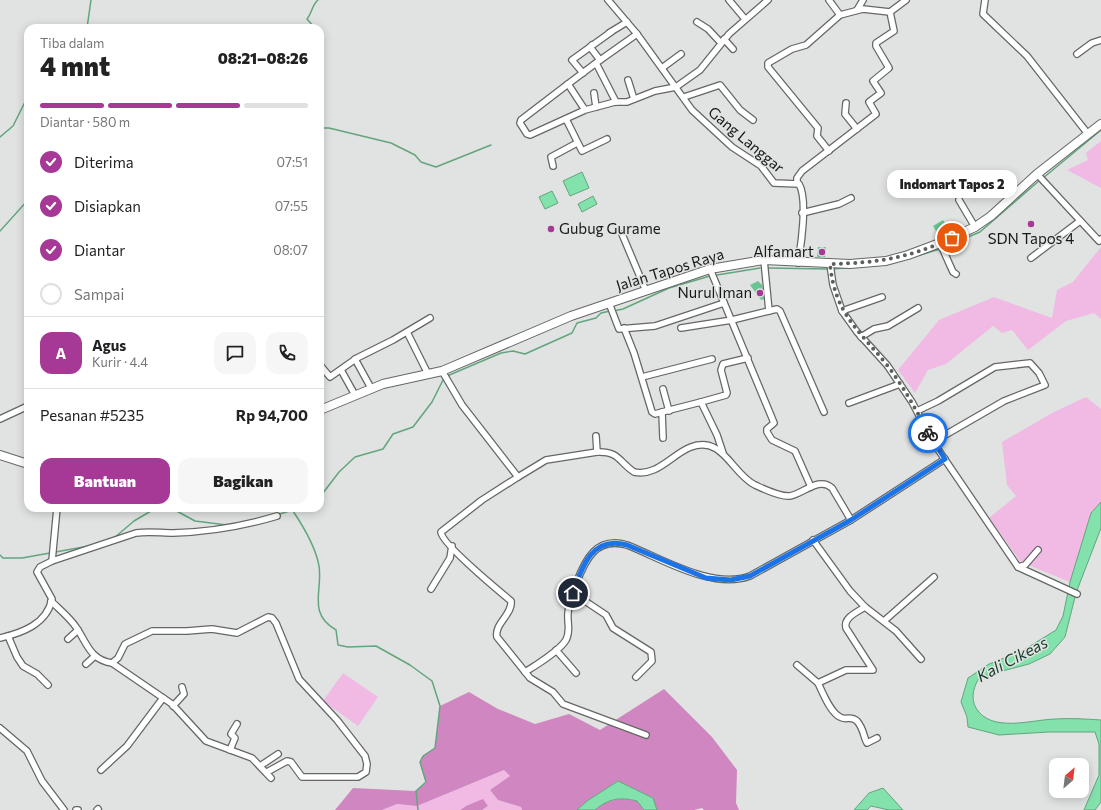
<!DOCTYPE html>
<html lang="id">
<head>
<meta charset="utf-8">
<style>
  :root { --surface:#fff; --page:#f6f6f6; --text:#222; --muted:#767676; --line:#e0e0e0; --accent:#a63896 }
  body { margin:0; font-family:Commissioner,sans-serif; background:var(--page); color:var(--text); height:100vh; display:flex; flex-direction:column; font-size:15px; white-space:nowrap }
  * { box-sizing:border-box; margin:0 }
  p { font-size:13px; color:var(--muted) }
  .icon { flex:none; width:22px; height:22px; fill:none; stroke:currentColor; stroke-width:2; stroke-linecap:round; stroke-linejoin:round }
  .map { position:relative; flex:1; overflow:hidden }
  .side { position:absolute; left:24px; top:24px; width:300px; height:488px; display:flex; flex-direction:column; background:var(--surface); border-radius:12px; box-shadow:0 2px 10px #0003 }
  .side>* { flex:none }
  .needle { width:26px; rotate:28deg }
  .controls { position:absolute; left:1049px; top:758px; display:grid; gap:8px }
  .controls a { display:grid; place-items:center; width:40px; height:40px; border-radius:8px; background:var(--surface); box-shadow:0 2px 10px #0003; font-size:20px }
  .pin { position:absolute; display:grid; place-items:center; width:34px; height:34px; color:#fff; margin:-17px; border:2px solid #fff; border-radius:50%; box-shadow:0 1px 4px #0007 }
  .courier { position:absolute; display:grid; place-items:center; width:40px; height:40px; margin:-20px; border:3px solid #1a73e8; border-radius:50%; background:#fff; color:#222; box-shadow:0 1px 5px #0007 }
  .bubble { position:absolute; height:28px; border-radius:12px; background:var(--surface); box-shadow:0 2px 10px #0003; font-size:13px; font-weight:800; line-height:28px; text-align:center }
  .head em { font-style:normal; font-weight:800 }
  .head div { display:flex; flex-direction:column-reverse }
  .head { display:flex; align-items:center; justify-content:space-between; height:68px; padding:0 16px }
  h1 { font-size:26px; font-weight:800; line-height:30px }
  .bar { display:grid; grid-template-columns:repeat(4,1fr); gap:6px 4px; align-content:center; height:48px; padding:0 16px }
  .bar i { height:5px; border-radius:3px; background:var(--line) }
  .bar .on { background:var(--accent) }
  .bar p { grid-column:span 4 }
  .line { display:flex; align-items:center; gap:10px; padding:0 16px; border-top:1px solid var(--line) }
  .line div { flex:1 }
  .round { display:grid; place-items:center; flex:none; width:42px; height:42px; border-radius:12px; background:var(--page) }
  ol { padding:0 16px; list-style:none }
  li { display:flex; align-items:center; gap:12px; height:44px }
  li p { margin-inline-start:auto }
  li .icon { padding:4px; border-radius:50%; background:var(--accent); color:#fff; stroke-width:4 }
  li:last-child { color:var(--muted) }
  li i { width:22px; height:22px; border:2px solid var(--line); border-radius:50% }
  .cta { display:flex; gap:8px; margin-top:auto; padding:8px 16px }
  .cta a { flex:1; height:46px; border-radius:12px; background:var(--accent); color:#fff; font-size:16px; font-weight:800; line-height:46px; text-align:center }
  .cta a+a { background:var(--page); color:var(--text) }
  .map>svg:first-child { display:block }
  .green { fill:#f0bae4 }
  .forest { fill:#d086c1 }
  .water { fill:#83e1ab; stroke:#63a57f }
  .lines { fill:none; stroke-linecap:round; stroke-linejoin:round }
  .stream { stroke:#63a57f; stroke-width:1.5 }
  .building { fill:#69c692 }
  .street-casing { stroke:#646765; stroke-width:8 }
  .secondary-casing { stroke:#646765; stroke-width:10 }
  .street { stroke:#fff; stroke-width:5.5 }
  .secondary { stroke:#fff; stroke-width:8 }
  .done { stroke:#5d5f5e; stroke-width:4; stroke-dasharray:0 7.2 }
  .route { stroke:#1a73e8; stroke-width:5 }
  .poi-dot { fill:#a63896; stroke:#e0e3e1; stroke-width:1.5 }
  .labels { text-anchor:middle; stroke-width:3; stroke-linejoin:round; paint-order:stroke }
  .street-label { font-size:15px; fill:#171818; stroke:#e0e3e1 }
  .poi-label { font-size:15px; fill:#171818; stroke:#e0e3e1; text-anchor:end }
  .water-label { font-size:16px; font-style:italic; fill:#143c27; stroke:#e0e3e1 }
</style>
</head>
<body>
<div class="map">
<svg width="1101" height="810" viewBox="0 0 1101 810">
  <rect width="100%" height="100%" fill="#e0e3e1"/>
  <g class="green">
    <polygon points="1101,141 1101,188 1067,170 1088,160 1086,153"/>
    <polygon points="1101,247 1101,319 1094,313 1066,321 1028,350 1012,330 1002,333 993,326 946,364 928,370 915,393 898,370 939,320 994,297 1052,318 1057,290 1073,282"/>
    <polygon points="1086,397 1101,409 1101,502 1091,513 1070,582 1021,562 989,518 1016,496 1007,485 1002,442 1052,413"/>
    <polygon points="343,673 378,697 358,726 323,701"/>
    <polygon points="504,770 510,776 490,790 498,800 521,807 522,810 482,810 488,806 466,806 460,810 382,810 397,804 417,806"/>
  </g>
  <g class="forest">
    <polygon points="664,689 712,737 737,770 736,803 739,810 704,810 702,808 694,810 657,810 653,798 618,781 587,801 577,810 522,810 521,807 498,800 490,790 510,776 504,770 417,806 397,804 382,810 335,810 353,788 415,791 426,783 420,762 423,756 435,748 440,706 469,692 498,709 535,724 569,714 600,730"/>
    <polygon points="622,797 637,801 644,810 595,810 602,804"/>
    <polygon points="483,799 488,806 482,810 460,810 466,806"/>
  </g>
  <g class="water">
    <polygon points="582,172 589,188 570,196 563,181"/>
    <polygon points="552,191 558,203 545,209 539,197"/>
    <polygon points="593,196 597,204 582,212 578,204"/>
    <path d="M 1101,502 L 1101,528 L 1076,593 L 1065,637 L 1050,654 L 1029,664 L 980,677 C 974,685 970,698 976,708 C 991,733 1030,720 1055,719 C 1070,718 1086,719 1101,720 L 1101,802 L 1095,810 L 1084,810 L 1099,775 L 1099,744 L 1095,732 L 1049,732 L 999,735 L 968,727 L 967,717 L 961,702 L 968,678 L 989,664 L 1022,651 L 1056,630 L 1063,616 L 1070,582 L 1091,513 Z"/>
    <path d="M 618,781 L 653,798 L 657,810 L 644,810 L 637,801 C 620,797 609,798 595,810 L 577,810 L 587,801 Z"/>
    <polygon points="883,788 903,810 889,810 871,806 867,810 854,810 869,793"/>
  </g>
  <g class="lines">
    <g class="stream">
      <polyline points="87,28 91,0"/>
      <path d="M 315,28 L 307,19 C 312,13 312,5 318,0"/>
      <polyline points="320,35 322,37 320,40"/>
      <polyline points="320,128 329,128 391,143 415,155 421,162 436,167 491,145"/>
      <polyline points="0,137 13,126 26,100 28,99"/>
      <polyline points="1043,178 1101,130"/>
      <polyline points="0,231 28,200"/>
      <polyline points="944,247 980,232 1040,180"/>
      <polyline points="914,257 940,249"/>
      <polyline points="767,268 829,269"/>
      <polyline points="833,269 889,264"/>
      <polyline points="717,275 760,268"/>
      <polyline points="613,311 623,309 669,288 710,276"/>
      <polyline points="447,376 501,353 513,351 525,354 572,333 577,323 596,318 601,313 610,311"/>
      <polyline points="320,497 339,472 355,457 383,449 393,434 413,427 432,402 444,378"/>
      <polyline points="160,508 173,509 195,521 227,525"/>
      <path d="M 293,511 C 303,526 316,548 319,566 C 323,591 307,613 336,630 L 338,645 L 348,647 L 376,646 L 410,665 L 432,681 L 440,706 L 435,748 L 423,756 L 420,762 L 426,782 L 416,791 L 418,810"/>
      <polyline points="277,515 298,508"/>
      <polyline points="114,538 134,521 156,508"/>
      <polyline points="0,555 3,558 22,558 89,546"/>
    </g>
  </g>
  <g class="building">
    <polygon points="943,220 949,230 939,236 933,226"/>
    <polygon points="818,247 826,247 825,257 817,257"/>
    <polygon points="758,281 762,285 764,299 761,300 750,285"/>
  </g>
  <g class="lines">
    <defs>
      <g id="street">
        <path d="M 608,0 L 637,34 L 692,110 L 732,147 L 761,166 L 774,183 L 799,184 C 808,199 801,246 798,263"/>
        <polyline points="729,0 745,19"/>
        <polyline points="829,0 840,15"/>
        <polyline points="985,0 983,14 1027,56 1088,134"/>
        <polyline points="857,10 863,0"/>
        <polyline points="697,22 708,29 721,43"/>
        <polyline points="609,33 627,22"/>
        <polyline points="724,39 733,49"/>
        <polyline points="592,45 590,47 600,60"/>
        <polyline points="1077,54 1092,43 1101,40"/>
        <polyline points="662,68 681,54"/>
        <polyline points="583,73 572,60 611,32"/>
        <polyline points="628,80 634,99"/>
        <polyline points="568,84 596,63"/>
        <polyline points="594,93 596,107"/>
        <polyline points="684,97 720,85 740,110 753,120"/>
        <polyline points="616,102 596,63 637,34"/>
        <polyline points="846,103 845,114 857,129"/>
        <polyline points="585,110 568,84 521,120 520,123 527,134 530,135 585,110 615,102 627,102 655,91 676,87 700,70 729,34 768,0"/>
        <polyline points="566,119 582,151 607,139"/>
        <polyline points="829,151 817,136 818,128 768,67 768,63 792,49 806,45 840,15 863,9 890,12 906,0"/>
        <polyline points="553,166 551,157 577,143"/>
        <polyline points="1037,174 1099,241 1101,239"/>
        <polyline points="797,183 797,178 802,171 876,114 869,102 881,93 873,81 889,68 876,46 876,43 894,31 890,12"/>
        <polyline points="959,200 975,227"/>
        <polyline points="802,213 839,204 851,198"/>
        <polyline points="622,234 646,291"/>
        <polyline points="940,243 953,272 956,274"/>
        <polyline points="1031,258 1080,221"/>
        <polyline points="764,260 769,311"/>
        <polyline points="830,264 833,285 842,311 857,332 887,365 912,402 933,442 1018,567 1077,594"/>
        <polyline points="710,269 772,418 774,423 767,429 767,432 772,440 795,451 811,487"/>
        <polyline points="609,303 619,329 655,326 724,303"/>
        <polyline points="842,311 882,297"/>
        <polyline points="624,328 634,353 652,412 655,414 662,412"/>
        <polyline points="681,328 732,320 777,309 780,311 824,412"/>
        <polyline points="407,332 428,374"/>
        <polyline points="861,337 874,329 888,326 918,308"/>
        <polyline points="355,359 371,388"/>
        <polyline points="320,365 330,377 357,358 393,340 430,318"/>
        <polyline points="341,370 355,395"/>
        <path d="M 442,371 L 462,405 L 518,477 L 482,500 L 441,532 C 441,543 499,591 511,601 C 513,614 494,624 497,637 L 530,678 L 553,692 L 563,704 L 646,735"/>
        <polyline points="642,377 712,359"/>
        <polyline points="663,389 669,411"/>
        <polyline points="701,402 726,395 727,393 721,370 723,364 748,358"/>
        <polyline points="849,403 900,384"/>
        <polyline points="917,411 938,401 995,367 1030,363 1039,373 1045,385 1004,401 933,442"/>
        <polyline points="0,419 28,406"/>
        <polyline points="596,436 597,452"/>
        <polyline points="663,438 662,412 701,402 717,435 723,453"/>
        <path d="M 518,477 L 546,460 L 597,452 C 619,451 619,462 634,472 C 657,477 672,454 691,447 C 723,435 732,474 755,485 C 764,489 780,497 790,496 C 803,494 819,476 832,488 L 851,520"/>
        <polyline points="813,540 850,591 865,607 896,631 921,659"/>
        <path d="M 52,561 L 136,533 C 149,531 161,533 173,533 C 208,532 244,526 277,516"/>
        <polyline points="1018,567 1025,565 1038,550"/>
        <polyline points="431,589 450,558 452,546"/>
        <polyline points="573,593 606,615 613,628 651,652 652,661 636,677"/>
        <path d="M 51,601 C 59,609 69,617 76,627 C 87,643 90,660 112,663 L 172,704 L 206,741 L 252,758 L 271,778"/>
        <polyline points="884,621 934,577"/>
        <polyline points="8,636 17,657 23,666 37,674 48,685"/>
        <path d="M 0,638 C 22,633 47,624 52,599 L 37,572 L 40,567 L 52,561 L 57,508"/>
        <polyline points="68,639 78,630"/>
        <polyline points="556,650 576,673"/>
        <polyline points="112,663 118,658 125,644 152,631 187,631 212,629 237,633 268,617 272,618 276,623 299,679 337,720 365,756 367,764 366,772 358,777 302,777 291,762 287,761 267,772"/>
        <polyline points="86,664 95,656"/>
        <path d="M 797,665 L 818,683 L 846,670 L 873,670 L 846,628 C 843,618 857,612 865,607"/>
        <path d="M 525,672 C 535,666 560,650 566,640 C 571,630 567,624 568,613 C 569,603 573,593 576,584 C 585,560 596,536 627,545 C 663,559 712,590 750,576 L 851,520 L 945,459"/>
        <path d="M 818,683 C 823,693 830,712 840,717 C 846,721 851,715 857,721 C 864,729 863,736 867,743 L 877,738"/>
        <polyline points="173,706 184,694 182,687"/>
        <polyline points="0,728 27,751 42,781 64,810"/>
        <polyline points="230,750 235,738 231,734 237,724"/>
        <polyline points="260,766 278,754"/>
        <polyline points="101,770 127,746 163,698"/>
        <polyline points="76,810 78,810"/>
        <polyline points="97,810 98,809"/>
      </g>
      <g id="secondary">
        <polyline points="320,410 383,384 442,371 571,316 710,269 764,260 850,264 886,261 908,255 940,243 975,227 991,216 1037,174 1101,124"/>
        <polyline points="0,455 28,464"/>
      </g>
    </defs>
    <use href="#street" class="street-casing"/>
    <use href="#secondary" class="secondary-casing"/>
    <use href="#street" class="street"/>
    <use href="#secondary" class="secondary"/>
  </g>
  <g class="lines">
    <path class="done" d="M 928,433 C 916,409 903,386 887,365 C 858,329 835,314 830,264 C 877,263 909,258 952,238"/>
    <path class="route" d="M 573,593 C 582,567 592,535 627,545 L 706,578 L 731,580 L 750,576 L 851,520 L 945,459 L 928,433"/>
  </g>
  <g class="poi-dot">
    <circle cx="1031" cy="224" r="4"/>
    <circle cx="551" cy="229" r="4"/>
    <circle cx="822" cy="252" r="4"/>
    <circle cx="760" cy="293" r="4"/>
  </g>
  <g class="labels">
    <g class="street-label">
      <text transform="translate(746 140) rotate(40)" y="5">Gang Langgar</text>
      <text transform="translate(670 270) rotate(-17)" y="5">Jalan Tapos Raya</text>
    </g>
    <g class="poi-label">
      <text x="559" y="234" text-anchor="start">Gubug Gurame</text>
      <text x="1031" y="244" text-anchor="middle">SDN Tapos 4</text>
      <text x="814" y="257">Alfamart</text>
      <text x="752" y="298">Nurul Iman</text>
    </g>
    <g class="water-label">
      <text transform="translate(1012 659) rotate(-28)" y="6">Kali Cikeas</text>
    </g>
  </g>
</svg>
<div class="controls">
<a><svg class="needle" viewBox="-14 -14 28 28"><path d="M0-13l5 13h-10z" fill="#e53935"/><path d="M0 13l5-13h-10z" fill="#767676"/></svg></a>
</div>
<div class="pin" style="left:952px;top:238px;background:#ea580c"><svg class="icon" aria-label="bag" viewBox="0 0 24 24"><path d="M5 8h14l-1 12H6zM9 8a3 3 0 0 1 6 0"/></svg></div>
<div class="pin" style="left:573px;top:593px;background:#1f2937"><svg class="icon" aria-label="home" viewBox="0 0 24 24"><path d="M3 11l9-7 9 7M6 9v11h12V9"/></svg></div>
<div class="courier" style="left:928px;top:433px"><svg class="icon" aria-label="bike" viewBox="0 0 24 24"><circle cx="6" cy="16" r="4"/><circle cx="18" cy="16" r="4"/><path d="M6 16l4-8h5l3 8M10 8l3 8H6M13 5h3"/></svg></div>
<div class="bubble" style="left:887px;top:170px;width:130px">Indomart Tapos 2</div>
<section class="side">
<div class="head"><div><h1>4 mnt</h1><p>Tiba dalam</p></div><em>08:21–08:26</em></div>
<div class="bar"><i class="on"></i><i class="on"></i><i class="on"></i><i></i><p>Diantar · 580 m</p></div>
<ol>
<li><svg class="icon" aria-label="check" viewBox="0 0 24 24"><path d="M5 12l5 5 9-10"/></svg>Diterima<p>07:51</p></li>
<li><svg class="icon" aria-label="check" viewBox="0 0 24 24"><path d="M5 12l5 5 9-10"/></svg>Disiapkan<p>07:55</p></li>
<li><svg class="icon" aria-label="check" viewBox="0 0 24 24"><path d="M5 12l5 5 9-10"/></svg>Diantar<p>08:07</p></li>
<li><i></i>Sampai</li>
</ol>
<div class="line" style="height:72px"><b class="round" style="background:var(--accent);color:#fff">A</b><div><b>Agus</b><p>Kurir · 4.4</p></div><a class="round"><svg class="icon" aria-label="chat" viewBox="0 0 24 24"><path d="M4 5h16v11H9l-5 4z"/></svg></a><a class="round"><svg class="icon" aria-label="phone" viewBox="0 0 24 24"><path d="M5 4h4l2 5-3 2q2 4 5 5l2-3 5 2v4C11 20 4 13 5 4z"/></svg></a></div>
<div class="line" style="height:52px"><div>Pesanan #5235</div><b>Rp 94,700</b></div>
<div class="cta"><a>Bantuan</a><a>Bagikan</a></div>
</section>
</div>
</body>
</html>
